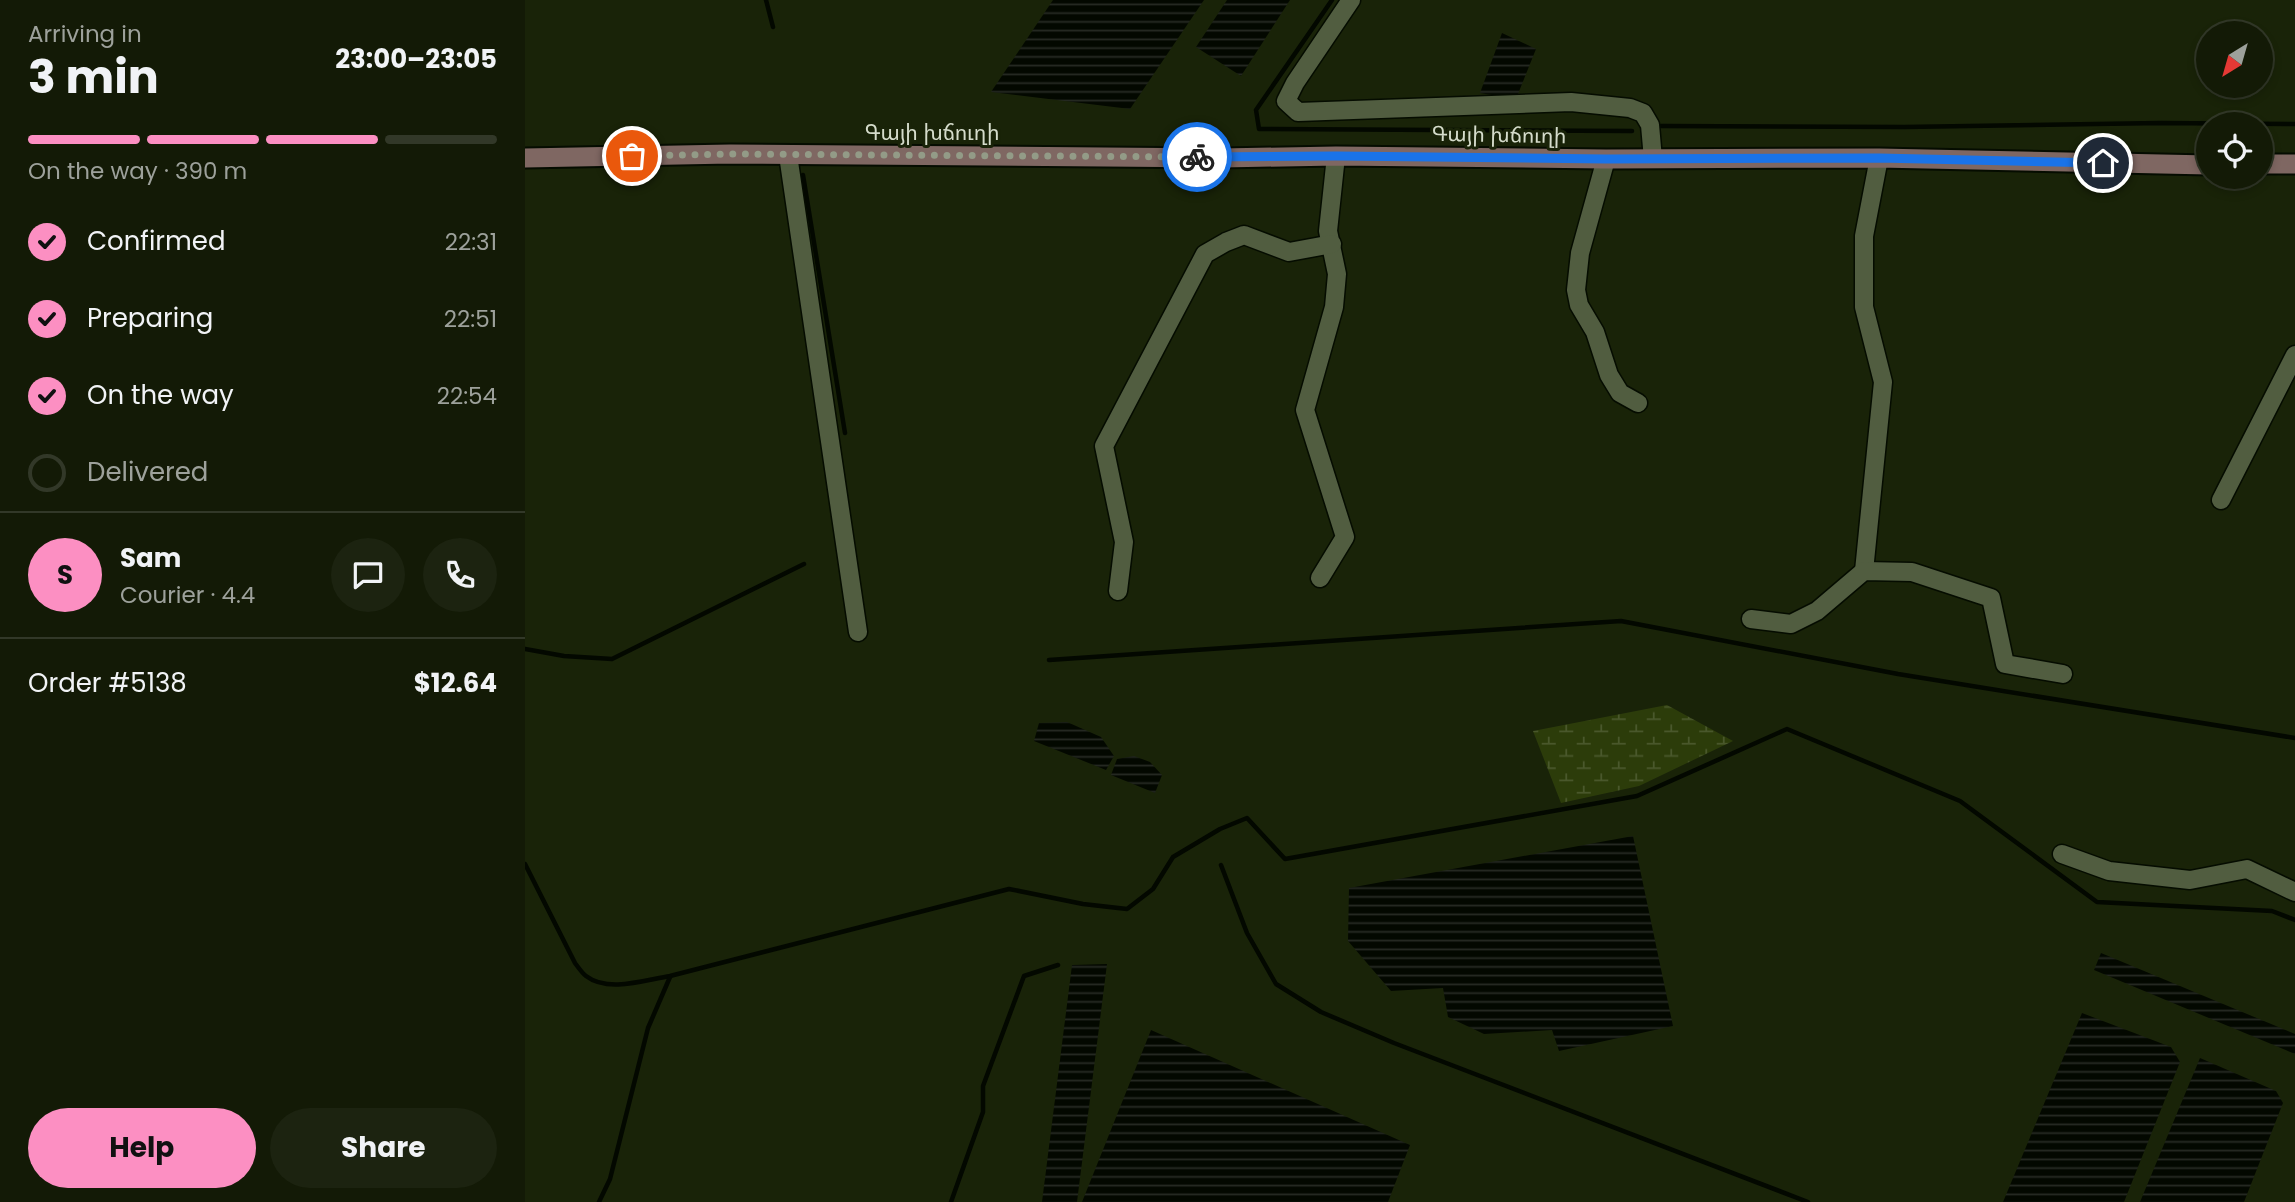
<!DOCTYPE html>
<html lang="en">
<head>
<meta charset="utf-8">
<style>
  :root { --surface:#131a06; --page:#1c2310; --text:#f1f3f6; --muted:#9da19b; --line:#323828; --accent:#fc8fc2 }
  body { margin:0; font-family:Poppins,"Noto Sans Armenian",sans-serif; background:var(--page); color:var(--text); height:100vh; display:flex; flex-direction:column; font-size:26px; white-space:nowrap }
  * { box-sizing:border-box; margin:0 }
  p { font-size:23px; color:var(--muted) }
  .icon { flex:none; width:38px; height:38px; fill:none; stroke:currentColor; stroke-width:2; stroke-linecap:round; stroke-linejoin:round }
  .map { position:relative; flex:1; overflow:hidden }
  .panel { display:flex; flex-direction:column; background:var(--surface); width:525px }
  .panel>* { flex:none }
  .needle { width:46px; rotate:217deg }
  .buttons { position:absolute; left:1671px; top:21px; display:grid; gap:14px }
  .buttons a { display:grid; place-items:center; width:77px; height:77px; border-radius:50%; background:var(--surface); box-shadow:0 4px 10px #0003,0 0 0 2px var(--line); font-size:35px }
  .pin { position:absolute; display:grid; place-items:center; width:60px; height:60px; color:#fff; margin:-30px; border:4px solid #fff; border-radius:50%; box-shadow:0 2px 7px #0007 }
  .courier { position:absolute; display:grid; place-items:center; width:70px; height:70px; margin:-35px; border:5px solid #1a73e8; border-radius:50%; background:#fff; color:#222; box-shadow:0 2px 9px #0007 }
  .overview em { font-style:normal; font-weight:700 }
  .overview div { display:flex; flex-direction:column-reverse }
  .overview { display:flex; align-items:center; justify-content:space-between; height:119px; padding:0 28px }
  h1 { font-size:46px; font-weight:700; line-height:52px }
  .bar { display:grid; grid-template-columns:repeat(4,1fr); gap:10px 7px; align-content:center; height:84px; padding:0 28px }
  .bar i { height:9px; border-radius:5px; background:var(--line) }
  .bar .active { background:var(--accent) }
  .bar p { grid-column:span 4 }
  .line { display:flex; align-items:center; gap:18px; padding:0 28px; border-top:2px solid var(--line) }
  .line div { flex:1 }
  .round { display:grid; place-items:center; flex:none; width:74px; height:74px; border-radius:37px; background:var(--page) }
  ol { padding:0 28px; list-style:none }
  li { display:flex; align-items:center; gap:21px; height:77px }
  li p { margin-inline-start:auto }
  li .icon { padding:7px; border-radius:50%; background:var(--accent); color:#111; stroke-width:4 }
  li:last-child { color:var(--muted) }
  li i { width:38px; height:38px; border:4px solid var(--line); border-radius:50% }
  .cta { display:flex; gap:14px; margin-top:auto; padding:14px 28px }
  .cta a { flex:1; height:80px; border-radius:42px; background:var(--accent); color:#111; font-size:28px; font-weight:700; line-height:80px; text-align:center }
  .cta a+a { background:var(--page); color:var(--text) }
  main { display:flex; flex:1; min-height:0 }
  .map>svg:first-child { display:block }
  .wetland { fill:url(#wetland-marsh) }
  .water { fill:url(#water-rules) }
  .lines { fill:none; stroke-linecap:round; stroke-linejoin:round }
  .stream { stroke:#030800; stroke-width:4.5 }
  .minor-casing { stroke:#050c00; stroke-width:21 }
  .secondary-casing { stroke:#050c00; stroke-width:23 }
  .minor { stroke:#515d40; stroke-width:18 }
  .secondary { stroke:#7f6762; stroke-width:19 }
  .done { stroke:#939b87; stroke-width:7; stroke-dasharray:0 12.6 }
  .route { stroke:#1a73e8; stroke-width:9 }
  .labels { text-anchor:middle; stroke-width:6; stroke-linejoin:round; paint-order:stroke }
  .street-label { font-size:21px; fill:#d5dccb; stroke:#192308 }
</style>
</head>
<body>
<main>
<section class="panel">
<div class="overview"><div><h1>3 min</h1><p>Arriving in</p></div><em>23:00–23:05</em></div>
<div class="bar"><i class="active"></i><i class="active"></i><i class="active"></i><i></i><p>On the way · 390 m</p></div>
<ol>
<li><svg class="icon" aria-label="check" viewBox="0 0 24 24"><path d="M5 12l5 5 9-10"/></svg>Confirmed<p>22:31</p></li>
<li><svg class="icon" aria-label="check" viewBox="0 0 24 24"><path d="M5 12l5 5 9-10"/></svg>Preparing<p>22:51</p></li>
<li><svg class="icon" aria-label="check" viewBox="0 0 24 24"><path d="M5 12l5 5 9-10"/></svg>On the way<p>22:54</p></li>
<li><i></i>Delivered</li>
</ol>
<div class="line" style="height:126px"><b class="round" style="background:var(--accent);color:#111">S</b><div><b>Sam</b><p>Courier · 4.4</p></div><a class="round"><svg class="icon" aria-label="chat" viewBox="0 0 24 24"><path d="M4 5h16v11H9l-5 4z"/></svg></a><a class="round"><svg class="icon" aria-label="phone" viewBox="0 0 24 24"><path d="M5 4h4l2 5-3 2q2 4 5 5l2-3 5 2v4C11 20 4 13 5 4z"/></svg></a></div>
<div class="line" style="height:91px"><div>Order #5138</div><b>$12.64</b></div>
<div class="cta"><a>Help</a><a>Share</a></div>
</section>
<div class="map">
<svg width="1770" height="1202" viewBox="0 0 1770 1202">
  <defs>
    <pattern id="wetland-marsh" width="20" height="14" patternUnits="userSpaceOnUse" patternTransform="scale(1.75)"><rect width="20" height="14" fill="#2c3c0a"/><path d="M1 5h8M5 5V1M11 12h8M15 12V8" fill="none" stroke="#4a582c"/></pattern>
    <pattern id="water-rules" width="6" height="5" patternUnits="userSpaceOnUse" patternTransform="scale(1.75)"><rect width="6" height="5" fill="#030800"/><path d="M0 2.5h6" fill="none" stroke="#272b24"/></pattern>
  </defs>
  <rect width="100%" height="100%" fill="#192308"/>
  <polygon class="wetland" points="1142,705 1208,741 1114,786 1036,803 1008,731"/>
  <g class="water">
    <polygon points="528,0 679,0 605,109 466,92"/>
    <polygon points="702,0 765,0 716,76 671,47"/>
    <polygon points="977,33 1011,49 991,99 955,93"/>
    <polygon points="542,722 576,737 589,756 581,770 509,741 514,723"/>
    <polygon points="609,756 625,762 637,775 630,793 586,775 592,759"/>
    <polygon points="1108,836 1148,1026 1034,1051 1027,1030 959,1034 923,1017 918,988 866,991 823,941 824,888"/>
    <polygon points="1576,953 1770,1034 1770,1054 1569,970"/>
    <polygon points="582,964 552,1202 517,1202 547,965"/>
    <polygon points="1557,1013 1646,1047 1655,1062 1599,1202 1478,1202"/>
    <polygon points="626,1030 885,1145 863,1202 557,1202"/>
    <polygon points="1675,1058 1751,1091 1758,1103 1719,1202 1615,1202"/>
  </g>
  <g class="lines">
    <g class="stream">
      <polyline points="241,0 248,27"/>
      <polyline points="807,0 731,110 734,129 1107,131"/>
      <polyline points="1136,126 1379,127 1635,123 1770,124"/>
      <polyline points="278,175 320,433"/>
      <polyline points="0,649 39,656 87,659 279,564"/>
      <polyline points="524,660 1096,621 1373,674 1770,738"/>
      <path d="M 0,864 L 50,963 C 53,967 57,973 61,976 C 83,993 120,980 145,976 L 484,889 L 558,904 L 602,909 L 628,889 L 648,857 L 695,829 L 722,818 L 760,859 L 1112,796 L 1262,729 L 1435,801 L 1572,902 L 1747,911 L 1770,920"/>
      <polyline points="696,865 722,933 751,984 796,1012 869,1043 1283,1202"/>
      <polyline points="74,1202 85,1179 123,1028 145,977"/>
      <polyline points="426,1202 458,1112 458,1086 499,976 533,965"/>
    </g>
    <defs>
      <g id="minor">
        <polyline points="826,0 770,83 761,101 773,112 1046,102 1105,108 1118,113 1125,125 1128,159"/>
        <polyline points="263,155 333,632"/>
        <polyline points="1081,159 1055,253 1051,290 1054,305 1070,332 1084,375 1095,393 1113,403"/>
        <polyline points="1696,500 1770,355"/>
        <polyline points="1339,571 1358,382 1339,307 1339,236 1354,158"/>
        <polyline points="795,578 820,537 780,410 809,307 812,274 803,231 811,156"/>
        <polyline points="593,591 599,542 579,446 680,254 701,242 719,235 764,252 807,244"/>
        <polyline points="1226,619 1266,624 1292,611 1339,571 1387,572 1466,598 1480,664 1538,674"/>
        <polyline points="1537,854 1584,871 1665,880 1722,869 1770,892"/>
      </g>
      <g id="secondary">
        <polyline points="0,158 205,154 697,158 811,156 1081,159 1354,158 1684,165"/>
        <polyline points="1736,164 1770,164"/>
      </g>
    </defs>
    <use href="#minor" class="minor-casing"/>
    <use href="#secondary" class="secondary-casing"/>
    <use href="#minor" class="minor"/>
    <use href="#secondary" class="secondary"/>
  </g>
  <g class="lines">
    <polyline class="done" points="107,156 205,154 672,157"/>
    <polyline class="route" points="672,157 811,156 1081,159 1354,158 1578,163"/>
  </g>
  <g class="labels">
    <g class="street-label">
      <text x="407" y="140">Գայի խճուղի</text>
      <text transform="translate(974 135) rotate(1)" y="7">Գայի խճուղի</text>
    </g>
  </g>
</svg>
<div class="buttons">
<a><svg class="needle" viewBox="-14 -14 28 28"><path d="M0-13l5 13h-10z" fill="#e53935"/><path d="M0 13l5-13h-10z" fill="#9da19b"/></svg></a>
<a><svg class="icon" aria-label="locate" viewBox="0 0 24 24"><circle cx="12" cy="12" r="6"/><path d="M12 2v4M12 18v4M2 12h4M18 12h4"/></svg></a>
</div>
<div class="pin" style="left:107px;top:156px;background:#ea580c"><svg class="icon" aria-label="bag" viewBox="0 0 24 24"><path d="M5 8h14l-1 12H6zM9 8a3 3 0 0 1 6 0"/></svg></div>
<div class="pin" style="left:1578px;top:163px;background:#1f2937"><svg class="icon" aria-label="home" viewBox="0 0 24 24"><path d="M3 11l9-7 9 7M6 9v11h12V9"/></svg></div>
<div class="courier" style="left:672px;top:157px"><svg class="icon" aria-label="bike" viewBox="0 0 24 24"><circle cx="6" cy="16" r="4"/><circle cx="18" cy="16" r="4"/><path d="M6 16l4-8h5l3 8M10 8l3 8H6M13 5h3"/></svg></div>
</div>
</main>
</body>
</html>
